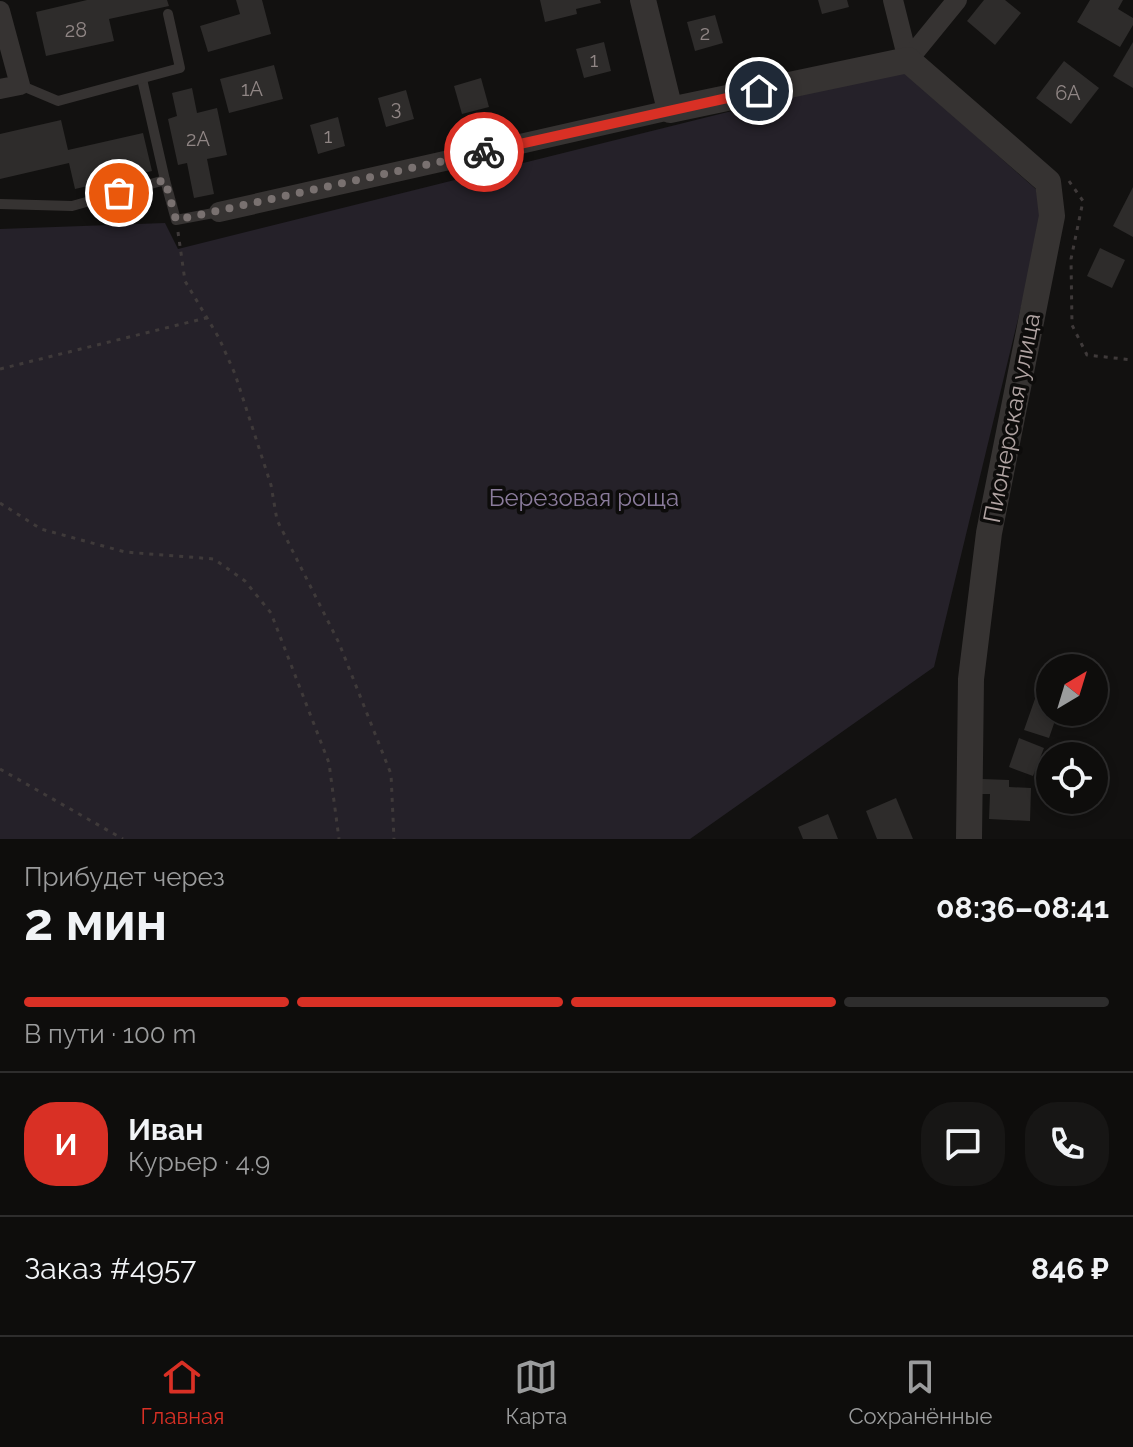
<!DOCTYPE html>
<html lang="ru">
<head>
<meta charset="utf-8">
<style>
  :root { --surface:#0e0d0c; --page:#171615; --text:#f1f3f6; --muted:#9b9c9d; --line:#2e2d2d; --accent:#d93025 }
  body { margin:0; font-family:Raleway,sans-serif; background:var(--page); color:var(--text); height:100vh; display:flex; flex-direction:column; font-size:30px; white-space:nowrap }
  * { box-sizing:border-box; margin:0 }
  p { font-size:26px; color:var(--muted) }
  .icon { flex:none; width:44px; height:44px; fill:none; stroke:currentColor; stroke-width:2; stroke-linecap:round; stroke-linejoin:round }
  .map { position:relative; height:839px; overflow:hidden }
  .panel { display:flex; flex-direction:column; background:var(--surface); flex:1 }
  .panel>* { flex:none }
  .needle { width:52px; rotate:38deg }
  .controls { position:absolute; left:1036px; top:654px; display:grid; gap:16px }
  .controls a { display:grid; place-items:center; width:72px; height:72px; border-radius:50%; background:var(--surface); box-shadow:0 4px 12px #0003,0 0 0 2px var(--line); font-size:40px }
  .pin { position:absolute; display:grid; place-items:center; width:68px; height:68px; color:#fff; margin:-34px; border:4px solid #fff; border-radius:50%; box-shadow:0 2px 8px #0007 }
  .courier { position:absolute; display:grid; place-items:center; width:80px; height:80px; margin:-40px; border:6px solid #d93025; border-radius:50%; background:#fff; color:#222; box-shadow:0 2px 10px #0007 }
  .summary em { font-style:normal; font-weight:700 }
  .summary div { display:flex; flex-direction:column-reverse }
  .summary { display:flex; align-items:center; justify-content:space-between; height:136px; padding:0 24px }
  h1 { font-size:52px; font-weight:700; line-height:60px }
  .bar { display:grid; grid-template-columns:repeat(4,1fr); gap:12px 8px; align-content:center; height:96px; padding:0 24px }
  .bar i { height:10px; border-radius:6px; background:var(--line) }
  .bar .active { background:var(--accent) }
  .bar p { grid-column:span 4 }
  .line { display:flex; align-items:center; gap:20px; padding:0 24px; border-top:2px solid var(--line) }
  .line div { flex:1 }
  .round { display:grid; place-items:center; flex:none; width:84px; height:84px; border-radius:32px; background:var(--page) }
  .menu { display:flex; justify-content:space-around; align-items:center; height:112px; border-top:2px solid var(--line); background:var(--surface); font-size:22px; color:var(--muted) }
  .menu a { display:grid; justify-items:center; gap:4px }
  .menu .active { color:var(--accent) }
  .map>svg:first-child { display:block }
  .green { fill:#252129 }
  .building { fill:#2e2c2b }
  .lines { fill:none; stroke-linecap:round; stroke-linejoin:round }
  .path { stroke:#3f3a3a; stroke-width:3; stroke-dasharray:4 6; stroke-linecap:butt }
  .service { stroke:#363332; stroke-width:10 }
  .minor { stroke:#363332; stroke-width:20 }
  .tertiary { stroke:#363332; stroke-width:26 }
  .done { stroke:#797170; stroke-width:8; stroke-dasharray:0 14.4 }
  .route { stroke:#d93025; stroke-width:10 }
  .labels { text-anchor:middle; stroke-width:7; stroke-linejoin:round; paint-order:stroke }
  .number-label { font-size:20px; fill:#908685 }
  .street-label { font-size:24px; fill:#b1a4a3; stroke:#0d0c0b }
  .park-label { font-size:24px; fill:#8a7b9b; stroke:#0d0c0b }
</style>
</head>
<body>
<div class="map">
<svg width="1133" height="839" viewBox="0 0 1133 839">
  <rect width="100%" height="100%" fill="#121110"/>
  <polygon class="green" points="901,69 1047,199 934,667 690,839 0,839 0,229 165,223 178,249"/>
  <g class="building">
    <polygon points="87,0 167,0 169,6 109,19 114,41 46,56 36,12"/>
    <polygon points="236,0 262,0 271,34 208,52 200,26 240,14"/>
    <polygon points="540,0 600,0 601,3 576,9 577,14 545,22"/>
    <polygon points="818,0 847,0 849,7 822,14"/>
    <polygon points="984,0 1005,0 1021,13 995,45 967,21"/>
    <polygon points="1090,0 1123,0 1118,9 1133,18 1133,25 1120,47 1077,22"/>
    <polygon points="715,15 723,43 695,51 687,22"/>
    <polygon points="604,42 611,71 584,78 576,49"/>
    <polygon points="1133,42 1133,88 1113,76"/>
    <polygon points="1064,61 1099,88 1071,124 1036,98"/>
    <polygon points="274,65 283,99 229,113 220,79"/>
    <polygon points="481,78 489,107 462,114 454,86"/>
    <polygon points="192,88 197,113 217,108 227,155 207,159 214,194 194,198 187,163 178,165 168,119 177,116 172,93"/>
    <polygon points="406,90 414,119 386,127 378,98"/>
    <polygon points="338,117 345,146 318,154 310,125"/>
    <polygon points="61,120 68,150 143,133 152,171 75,189 69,163 0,179 0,134"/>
    <polygon points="1133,187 1133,237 1113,226"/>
    <polygon points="1100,248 1125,260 1112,288 1087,276"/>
    <polygon points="1036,696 1050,701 1050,712 1058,712 1049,738 1024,730"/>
    <polygon points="1019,738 1044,748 1033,776 1009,767"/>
    <polygon points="982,779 1009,780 1009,787 1031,788 1030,821 989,819 990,794 982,794"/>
    <polygon points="896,798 913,839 877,839 866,811"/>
    <polygon points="828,814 838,839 803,839 798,827"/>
  </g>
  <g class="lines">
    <g class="path">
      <polyline points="1069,181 1083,201 1071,259 1072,325 1087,355 1133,360"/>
      <polyline points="178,232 185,281 219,338 235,374 271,485 277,520 339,643 391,774 394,839"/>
      <polyline points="0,369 206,318"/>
      <polyline points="0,503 41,529 125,552 214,559 245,581 271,613 329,763 339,839"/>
      <polyline points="0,769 123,839"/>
    </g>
    <g class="service">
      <polyline points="142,79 165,180"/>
      <polyline points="20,85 58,101 180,68 168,14"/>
      <polyline points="0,204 72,206 165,180 176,220 219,212"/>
    </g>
    <g class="minor">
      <polyline points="893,0 908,60"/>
      <polyline points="0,11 20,85 0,89"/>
      <polyline points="908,60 957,0"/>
      <polyline points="219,212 670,110"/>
    </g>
    <polyline class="tertiary" points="643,0 670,110 908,60 1048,182 1052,216 989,533 971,679 969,839"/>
  </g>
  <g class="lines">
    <polyline class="done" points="119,193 165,180 176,220 484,152"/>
    <polyline class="route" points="484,152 759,91"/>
  </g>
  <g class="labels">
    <g class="number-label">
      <text x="76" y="37">28</text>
      <text x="705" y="40">2</text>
      <text x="594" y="67">1</text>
      <text x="252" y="96">1А</text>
      <text x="1068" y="100">6А</text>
      <text x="396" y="115">3</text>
      <text x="328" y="143">1</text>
      <text x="198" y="146">2А</text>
    </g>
    <g class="street-label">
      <text transform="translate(1012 418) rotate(-79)" y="8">Пионерская улица</text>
    </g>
    <g class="park-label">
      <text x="584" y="506">Березовая роща</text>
    </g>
  </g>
</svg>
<div class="controls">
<a><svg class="needle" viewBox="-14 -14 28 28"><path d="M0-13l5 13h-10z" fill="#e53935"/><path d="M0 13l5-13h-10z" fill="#9b9c9d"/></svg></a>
<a><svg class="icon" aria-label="locate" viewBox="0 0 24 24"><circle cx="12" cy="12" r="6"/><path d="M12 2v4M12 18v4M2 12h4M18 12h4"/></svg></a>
</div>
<div class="pin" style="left:119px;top:193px;background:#ea580c"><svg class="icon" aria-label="bag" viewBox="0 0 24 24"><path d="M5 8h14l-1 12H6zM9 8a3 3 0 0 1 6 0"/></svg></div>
<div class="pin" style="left:759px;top:91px;background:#1f2937"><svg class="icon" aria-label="home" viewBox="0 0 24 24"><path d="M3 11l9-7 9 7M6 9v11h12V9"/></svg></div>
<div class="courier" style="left:484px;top:152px"><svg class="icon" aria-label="bike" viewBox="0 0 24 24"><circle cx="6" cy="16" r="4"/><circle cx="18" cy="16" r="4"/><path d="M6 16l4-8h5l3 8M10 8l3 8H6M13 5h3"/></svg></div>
</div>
<section class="panel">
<div class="summary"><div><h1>2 мин</h1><p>Прибудет через</p></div><em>08:36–08:41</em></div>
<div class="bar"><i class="active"></i><i class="active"></i><i class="active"></i><i></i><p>В пути · 100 m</p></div>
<div class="line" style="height:144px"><b class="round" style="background:var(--accent);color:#fff">И</b><div><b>Иван</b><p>Курьер · 4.9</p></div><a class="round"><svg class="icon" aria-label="chat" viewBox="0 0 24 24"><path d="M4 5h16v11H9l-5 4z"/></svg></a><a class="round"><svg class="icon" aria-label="phone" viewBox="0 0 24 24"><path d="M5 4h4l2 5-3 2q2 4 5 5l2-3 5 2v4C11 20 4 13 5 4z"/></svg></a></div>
<div class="line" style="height:104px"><div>Заказ #4957</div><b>846 ₽</b></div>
</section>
<nav class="menu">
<a class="active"><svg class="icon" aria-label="home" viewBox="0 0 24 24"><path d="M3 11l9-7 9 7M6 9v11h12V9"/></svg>Главная</a>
<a><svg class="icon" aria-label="map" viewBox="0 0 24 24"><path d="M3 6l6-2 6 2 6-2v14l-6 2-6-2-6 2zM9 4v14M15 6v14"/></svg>Карта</a>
<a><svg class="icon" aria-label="saved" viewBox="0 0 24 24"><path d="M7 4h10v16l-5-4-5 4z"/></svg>Сохранённые</a>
</nav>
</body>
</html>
